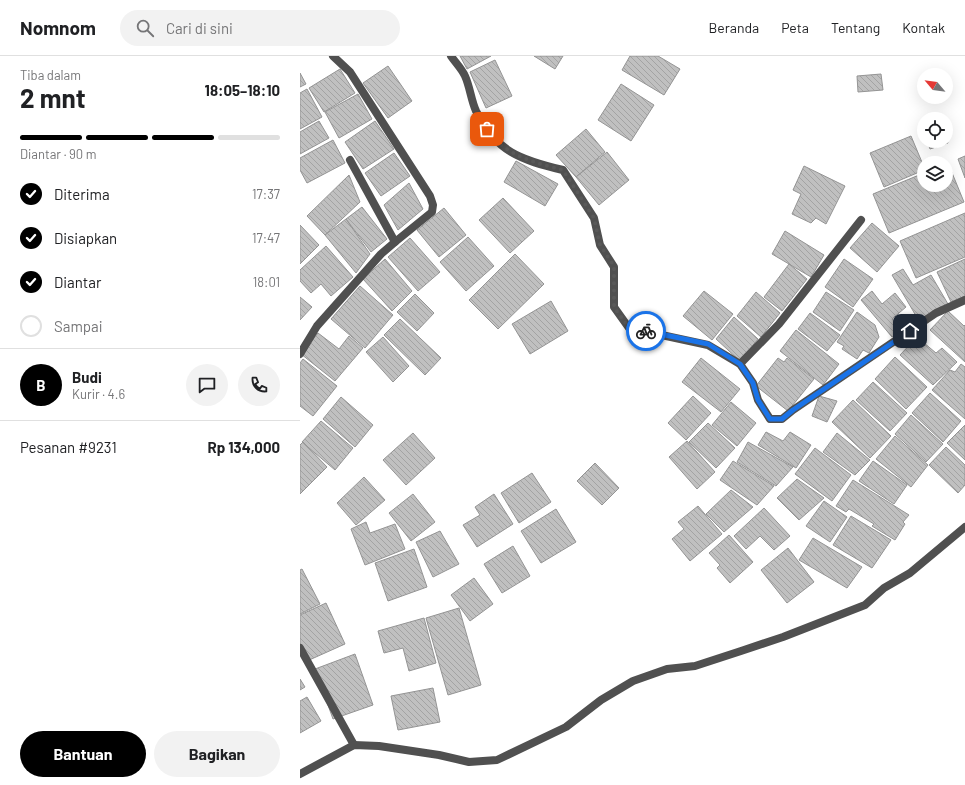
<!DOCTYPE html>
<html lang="id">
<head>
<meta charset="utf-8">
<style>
  :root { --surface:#fff; --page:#f2f2f2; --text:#202124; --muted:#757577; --line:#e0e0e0; --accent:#000 }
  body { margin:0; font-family:Barlow,sans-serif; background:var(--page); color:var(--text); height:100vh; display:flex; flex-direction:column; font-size:15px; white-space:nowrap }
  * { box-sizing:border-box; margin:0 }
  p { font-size:13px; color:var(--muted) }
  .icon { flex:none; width:22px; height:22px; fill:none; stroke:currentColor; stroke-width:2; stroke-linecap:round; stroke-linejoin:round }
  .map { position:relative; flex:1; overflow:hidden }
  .sheet { display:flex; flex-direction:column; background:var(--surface); width:300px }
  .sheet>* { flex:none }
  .needle { width:26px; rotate:299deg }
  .controls { position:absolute; left:617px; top:12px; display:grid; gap:8px }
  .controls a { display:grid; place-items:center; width:36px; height:36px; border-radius:50%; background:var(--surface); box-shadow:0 4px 16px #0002; font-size:20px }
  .pin { position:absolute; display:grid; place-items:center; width:34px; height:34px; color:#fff; margin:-17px; border-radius:8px; box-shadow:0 2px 6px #0006 }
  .courier { position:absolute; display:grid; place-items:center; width:40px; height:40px; margin:-20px; border:3px solid #1a73e8; border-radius:50%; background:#fff; color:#222; box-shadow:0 1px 5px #0007 }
  .headline em { font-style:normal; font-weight:700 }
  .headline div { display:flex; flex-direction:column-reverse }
  .headline { display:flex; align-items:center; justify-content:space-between; height:68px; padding:0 20px }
  h1 { font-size:26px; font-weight:700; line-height:30px }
  .bar { display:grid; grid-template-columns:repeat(4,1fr); gap:6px 4px; align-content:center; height:48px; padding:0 20px }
  .bar i { height:5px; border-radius:3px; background:var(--line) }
  .bar .active { background:var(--accent) }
  .bar p { grid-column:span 4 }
  .line { display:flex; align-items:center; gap:10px; padding:0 20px; border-top:1px solid var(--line) }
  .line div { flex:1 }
  .round { display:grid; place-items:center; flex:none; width:42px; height:42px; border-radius:21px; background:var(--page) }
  ol { padding:0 20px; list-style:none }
  li { display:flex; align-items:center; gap:12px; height:44px }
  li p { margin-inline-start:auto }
  li .icon { padding:4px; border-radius:50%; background:var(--accent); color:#fff; stroke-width:4 }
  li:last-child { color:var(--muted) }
  li i { width:22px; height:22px; border:2px solid var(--line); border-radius:50% }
  .primary-button { display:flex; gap:8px; margin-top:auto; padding:8px 20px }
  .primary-button a { flex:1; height:46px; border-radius:24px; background:var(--accent); color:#fff; font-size:16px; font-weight:700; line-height:46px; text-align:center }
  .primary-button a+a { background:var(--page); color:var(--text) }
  header { display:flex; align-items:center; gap:24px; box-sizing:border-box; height:56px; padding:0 20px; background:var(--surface); border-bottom:1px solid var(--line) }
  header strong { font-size:19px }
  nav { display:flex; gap:22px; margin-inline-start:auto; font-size:14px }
  .search { width:280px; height:36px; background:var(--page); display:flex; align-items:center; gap:10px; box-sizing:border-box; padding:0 14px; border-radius:22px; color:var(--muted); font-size:15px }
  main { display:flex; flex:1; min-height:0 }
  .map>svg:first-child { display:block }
  .building { fill:url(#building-back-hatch); stroke:#949494 }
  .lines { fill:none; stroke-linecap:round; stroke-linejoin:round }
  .minor { stroke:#505050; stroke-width:8 }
  .done { stroke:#595959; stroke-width:4; stroke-dasharray:0 7.2 }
  .route { stroke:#1a73e8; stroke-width:5 }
</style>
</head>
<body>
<header>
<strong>Nomnom</strong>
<div class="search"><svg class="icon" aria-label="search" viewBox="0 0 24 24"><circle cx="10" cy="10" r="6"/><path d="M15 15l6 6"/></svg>Cari di sini</div>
<nav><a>Beranda</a><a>Peta</a><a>Tentang</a><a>Kontak</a></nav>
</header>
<main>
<section class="sheet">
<div class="headline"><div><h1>2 mnt</h1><p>Tiba dalam</p></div><em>18:05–18:10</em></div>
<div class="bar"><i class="active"></i><i class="active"></i><i class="active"></i><i></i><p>Diantar · 90 m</p></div>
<ol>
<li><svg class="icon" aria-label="check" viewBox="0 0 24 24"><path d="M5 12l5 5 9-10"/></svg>Diterima<p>17:37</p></li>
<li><svg class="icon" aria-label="check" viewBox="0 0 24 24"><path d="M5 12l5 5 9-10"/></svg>Disiapkan<p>17:47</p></li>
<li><svg class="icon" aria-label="check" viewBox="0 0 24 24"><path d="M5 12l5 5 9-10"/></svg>Diantar<p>18:01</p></li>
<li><i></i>Sampai</li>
</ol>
<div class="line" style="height:72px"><b class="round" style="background:var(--accent);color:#fff">B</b><div><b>Budi</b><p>Kurir · 4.6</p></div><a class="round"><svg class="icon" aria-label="chat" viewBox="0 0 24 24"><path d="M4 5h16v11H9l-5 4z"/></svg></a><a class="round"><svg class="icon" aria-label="phone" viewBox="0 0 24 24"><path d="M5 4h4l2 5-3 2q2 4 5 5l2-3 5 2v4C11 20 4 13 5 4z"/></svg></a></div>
<div class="line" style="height:52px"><div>Pesanan #9231</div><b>Rp 134,000</b></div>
<div class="primary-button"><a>Bantuan</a><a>Bagikan</a></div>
</section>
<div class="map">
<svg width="665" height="729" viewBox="0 0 665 729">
  <defs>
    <pattern id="building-back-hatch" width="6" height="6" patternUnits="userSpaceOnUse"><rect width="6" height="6" fill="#c0c0c0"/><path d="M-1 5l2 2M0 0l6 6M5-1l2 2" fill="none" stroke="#a3a3a3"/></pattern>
  </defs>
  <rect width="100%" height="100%" fill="#fff"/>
  <g class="building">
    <polygon points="160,0 191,0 167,13"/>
    <polygon points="234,0 263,0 255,13"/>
    <polygon points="330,0 358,0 380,13 364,39 322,14"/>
    <polygon points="195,4 212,40 186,52 170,16"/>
    <polygon points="88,10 112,45 88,62 63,27"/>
    <polygon points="40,13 55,37 24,56 9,32"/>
    <polygon points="0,17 6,28 0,31"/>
    <polygon points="581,18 583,34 558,36 557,20"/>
    <polygon points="321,28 354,49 331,85 298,64"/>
    <polygon points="7,33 22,61 0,73 0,37"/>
    <polygon points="58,38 72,63 39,82 25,56"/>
    <polygon points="19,65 29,82 0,98 0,76"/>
    <polygon points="75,65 94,93 63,113 45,86"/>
    <polygon points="286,73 305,96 276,121 256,99"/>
    <polygon points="611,80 624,111 624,114 584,131 570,97"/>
    <polygon points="646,82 648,87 630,93 627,85 646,85"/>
    <polygon points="33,84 45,107 7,127 0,114 0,102"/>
    <polygon points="307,96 329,124 299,149 276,121"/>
    <polygon points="94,97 110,120 81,140 65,117"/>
    <polygon points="665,100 665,122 658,103"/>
    <polygon points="216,105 258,128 245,150 204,126"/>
    <polygon points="648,107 664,146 589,177 573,138 624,117 624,129 646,129 646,108"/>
    <polygon points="504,110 545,130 526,168 516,162 511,167 492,158 501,138 493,134"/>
    <polygon points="49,119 60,146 25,179 7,160"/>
    <polygon points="109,127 123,153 98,174 84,149"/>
    <polygon points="203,142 234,175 210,197 179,164"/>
    <polygon points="62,151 87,183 71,196 46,163"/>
    <polygon points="144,152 166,179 139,201 117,174"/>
    <polygon points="665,157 665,201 616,222 600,185"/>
    <polygon points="46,163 70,198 56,217 25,179"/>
    <polygon points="572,167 599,190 577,216 550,192"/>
    <polygon points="0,169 19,189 0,208"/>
    <polygon points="485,175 524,199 511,221 472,198"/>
    <polygon points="168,181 194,210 166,235 140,206"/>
    <polygon points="110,182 140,216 118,235 88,201"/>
    <polygon points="26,190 53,221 31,240 21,228 11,237 0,225 0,214"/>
    <polygon points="215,198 244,228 198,273 169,244"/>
    <polygon points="85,203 112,235 92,255 63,223"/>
    <polygon points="544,203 573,223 553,251 525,231"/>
    <polygon points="665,203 665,240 651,246 637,216"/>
    <polygon points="489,208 507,223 482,255 464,241"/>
    <polygon points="603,213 613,229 631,219 648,248 619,265 592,219"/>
    <polygon points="60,230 93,259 65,292 31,263"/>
    <polygon points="404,235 433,258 412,284 383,260"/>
    <polygon points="572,235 582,248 595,237 606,251 592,263 601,274 592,281 561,244"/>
    <polygon points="456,236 480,257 461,281 437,260"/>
    <polygon points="526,236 554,254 540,275 513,256"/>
    <polygon points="115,238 134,257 117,275 97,256"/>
    <polygon points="0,241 12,251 0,264"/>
    <polygon points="251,245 268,275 230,298 212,268"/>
    <polygon points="648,255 664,270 665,269 665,306 630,274"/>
    <polygon points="557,256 575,269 579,281 569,297 563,294 557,303 542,293 544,290 537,286"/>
    <polygon points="510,257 540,279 527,295 498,273"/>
    <polygon points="434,261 458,283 440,305 416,283"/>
    <polygon points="100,263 141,302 125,319 84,279"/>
    <polygon points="496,274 539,308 523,329 480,295"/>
    <polygon points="18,277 39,293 49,280 63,292 35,325 1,298"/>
    <polygon points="83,281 109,310 93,326 66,296"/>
    <polygon points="617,281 636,297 642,292 657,306 633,329 600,299"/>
    <polygon points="595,301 627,331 606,353 575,323"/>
    <polygon points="401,302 440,333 421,356 382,326"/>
    <polygon points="478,302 484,306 487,302 514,323 488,355 456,330"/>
    <polygon points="3,303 37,330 13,360 0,350 0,307"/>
    <polygon points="661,308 665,311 665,363 632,334 650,314 655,316"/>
    <polygon points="573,326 607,357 590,375 556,344"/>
    <polygon points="630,337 661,365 643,386 612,357"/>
    <polygon points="393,340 411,357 386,384 368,367"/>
    <polygon points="519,340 537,345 527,366 512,360"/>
    <polygon points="41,341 73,369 55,391 23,363"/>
    <polygon points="553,344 591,380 570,402 532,366"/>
    <polygon points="431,346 456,367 437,390 412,369"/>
    <polygon points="611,359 643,388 626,406 595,378"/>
    <polygon points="21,365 53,392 35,414 2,386"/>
    <polygon points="408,367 435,392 416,412 389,386"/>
    <polygon points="665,369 665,404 647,387"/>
    <polygon points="466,376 483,385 490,376 511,389 496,412 458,389"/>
    <polygon points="113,377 135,402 106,429 83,404"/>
    <polygon points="537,377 570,404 555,419 523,396"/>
    <polygon points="595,380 628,409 611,431 576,403"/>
    <polygon points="387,385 415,416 397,433 369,401"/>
    <polygon points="3,386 27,411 0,438 0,389"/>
    <polygon points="448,386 493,411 476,430 437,406"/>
    <polygon points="646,391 665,409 665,429 658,437 629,409"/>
    <polygon points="515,392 551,419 532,445 495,418"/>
    <polygon points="433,405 474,430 457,449 420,424"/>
    <polygon points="573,405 607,429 594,448 559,425"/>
    <polygon points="295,407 319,432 302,449 277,425"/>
    <polygon points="232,417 251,446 219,467 201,437"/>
    <polygon points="64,421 85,444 56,469 37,447"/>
    <polygon points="497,423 524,442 499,464 477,442"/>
    <polygon points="553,424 609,459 603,466 605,468 595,484 572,470 574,468 549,453 546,456 536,450"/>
    <polygon points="431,434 453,451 424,476 406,458"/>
    <polygon points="113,438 135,466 111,485 89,457"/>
    <polygon points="194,438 213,468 177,491 163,469 180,459 175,451"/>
    <polygon points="524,445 547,461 530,486 506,470"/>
    <polygon points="398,450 422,478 390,505 372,483 384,473 378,466"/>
    <polygon points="464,452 490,480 474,494 460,480 446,493 434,480"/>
    <polygon points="256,453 276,486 241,507 221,475"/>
    <polygon points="551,460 591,484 572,512 533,489"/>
    <polygon points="66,466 70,477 95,468 105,493 65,509 51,473"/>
    <polygon points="140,475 159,508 133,521 116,486"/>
    <polygon points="429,479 453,506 430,527 417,512 420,509 409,497"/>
    <polygon points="513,482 562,511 547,532 499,504"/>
    <polygon points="213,490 230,520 202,537 184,508"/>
    <polygon points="488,492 514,526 487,547 461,514"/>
    <polygon points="114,493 127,531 88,545 75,507"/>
    <polygon points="2,513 20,548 0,558 0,514"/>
    <polygon points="174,522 193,548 170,565 151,539"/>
    <polygon points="26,547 45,588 7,605 0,589 0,559"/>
    <polygon points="159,552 181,629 148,639 126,562"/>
    <polygon points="124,562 136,607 109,615 103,592 84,597 78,575"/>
    <polygon points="55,598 73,649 33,663 15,613"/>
    <polygon points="0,623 5,631 0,634"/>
    <polygon points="133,632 140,666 98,674 91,640"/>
    <polygon points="7,641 21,665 0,677 0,645"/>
  </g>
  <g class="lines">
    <g class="minor">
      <polyline points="33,0 50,16 130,140 133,149 132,156 95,186"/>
      <path d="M 151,0 C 155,6 162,13 165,20 C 170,31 171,44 176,55 C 196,96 221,104 263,114 L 294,162 L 300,189 L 314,211 L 314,251 L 329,272 L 408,289 L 440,308 L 453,327 L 458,344 L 470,363 L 482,363 L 493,354 L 636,257 L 665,244"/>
      <polyline points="0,298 17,270 81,198 95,186 50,104"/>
      <polyline points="440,308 479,268 561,164"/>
      <polyline points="0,592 54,689"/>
      <polyline points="0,718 54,689 79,690 139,699 169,706 197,704 266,671 301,644 333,625 367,613 395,610 441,595 483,581 565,549 584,532 610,517 665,471"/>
    </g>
  </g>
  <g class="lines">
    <path class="done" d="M 187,73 C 203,99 235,107 263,114 L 294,162 L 300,189 L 314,210 L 314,251 L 329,272 L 346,275"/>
    <polyline class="route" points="346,275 408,288 440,308 453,327 458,344 470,363 482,363 493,354 610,275"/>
  </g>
</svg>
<div class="controls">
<a><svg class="needle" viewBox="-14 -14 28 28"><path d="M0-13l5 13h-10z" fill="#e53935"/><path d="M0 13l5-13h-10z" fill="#757577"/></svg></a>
<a><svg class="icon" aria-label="locate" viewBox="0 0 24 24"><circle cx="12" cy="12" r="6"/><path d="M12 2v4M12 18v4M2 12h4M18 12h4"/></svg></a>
<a><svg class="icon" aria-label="layers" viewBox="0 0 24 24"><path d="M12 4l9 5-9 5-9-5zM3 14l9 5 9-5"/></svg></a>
</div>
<div class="pin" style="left:187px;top:73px;background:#ea580c"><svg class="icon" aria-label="bag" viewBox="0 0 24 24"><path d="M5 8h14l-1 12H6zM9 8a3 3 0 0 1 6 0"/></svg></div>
<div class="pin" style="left:610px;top:275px;background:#1f2937"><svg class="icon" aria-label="home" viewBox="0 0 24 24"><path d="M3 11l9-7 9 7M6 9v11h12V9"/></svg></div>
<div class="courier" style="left:346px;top:275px"><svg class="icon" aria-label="bike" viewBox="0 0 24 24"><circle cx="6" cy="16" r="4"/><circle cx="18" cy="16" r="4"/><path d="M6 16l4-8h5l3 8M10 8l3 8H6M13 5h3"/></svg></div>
</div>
</main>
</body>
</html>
